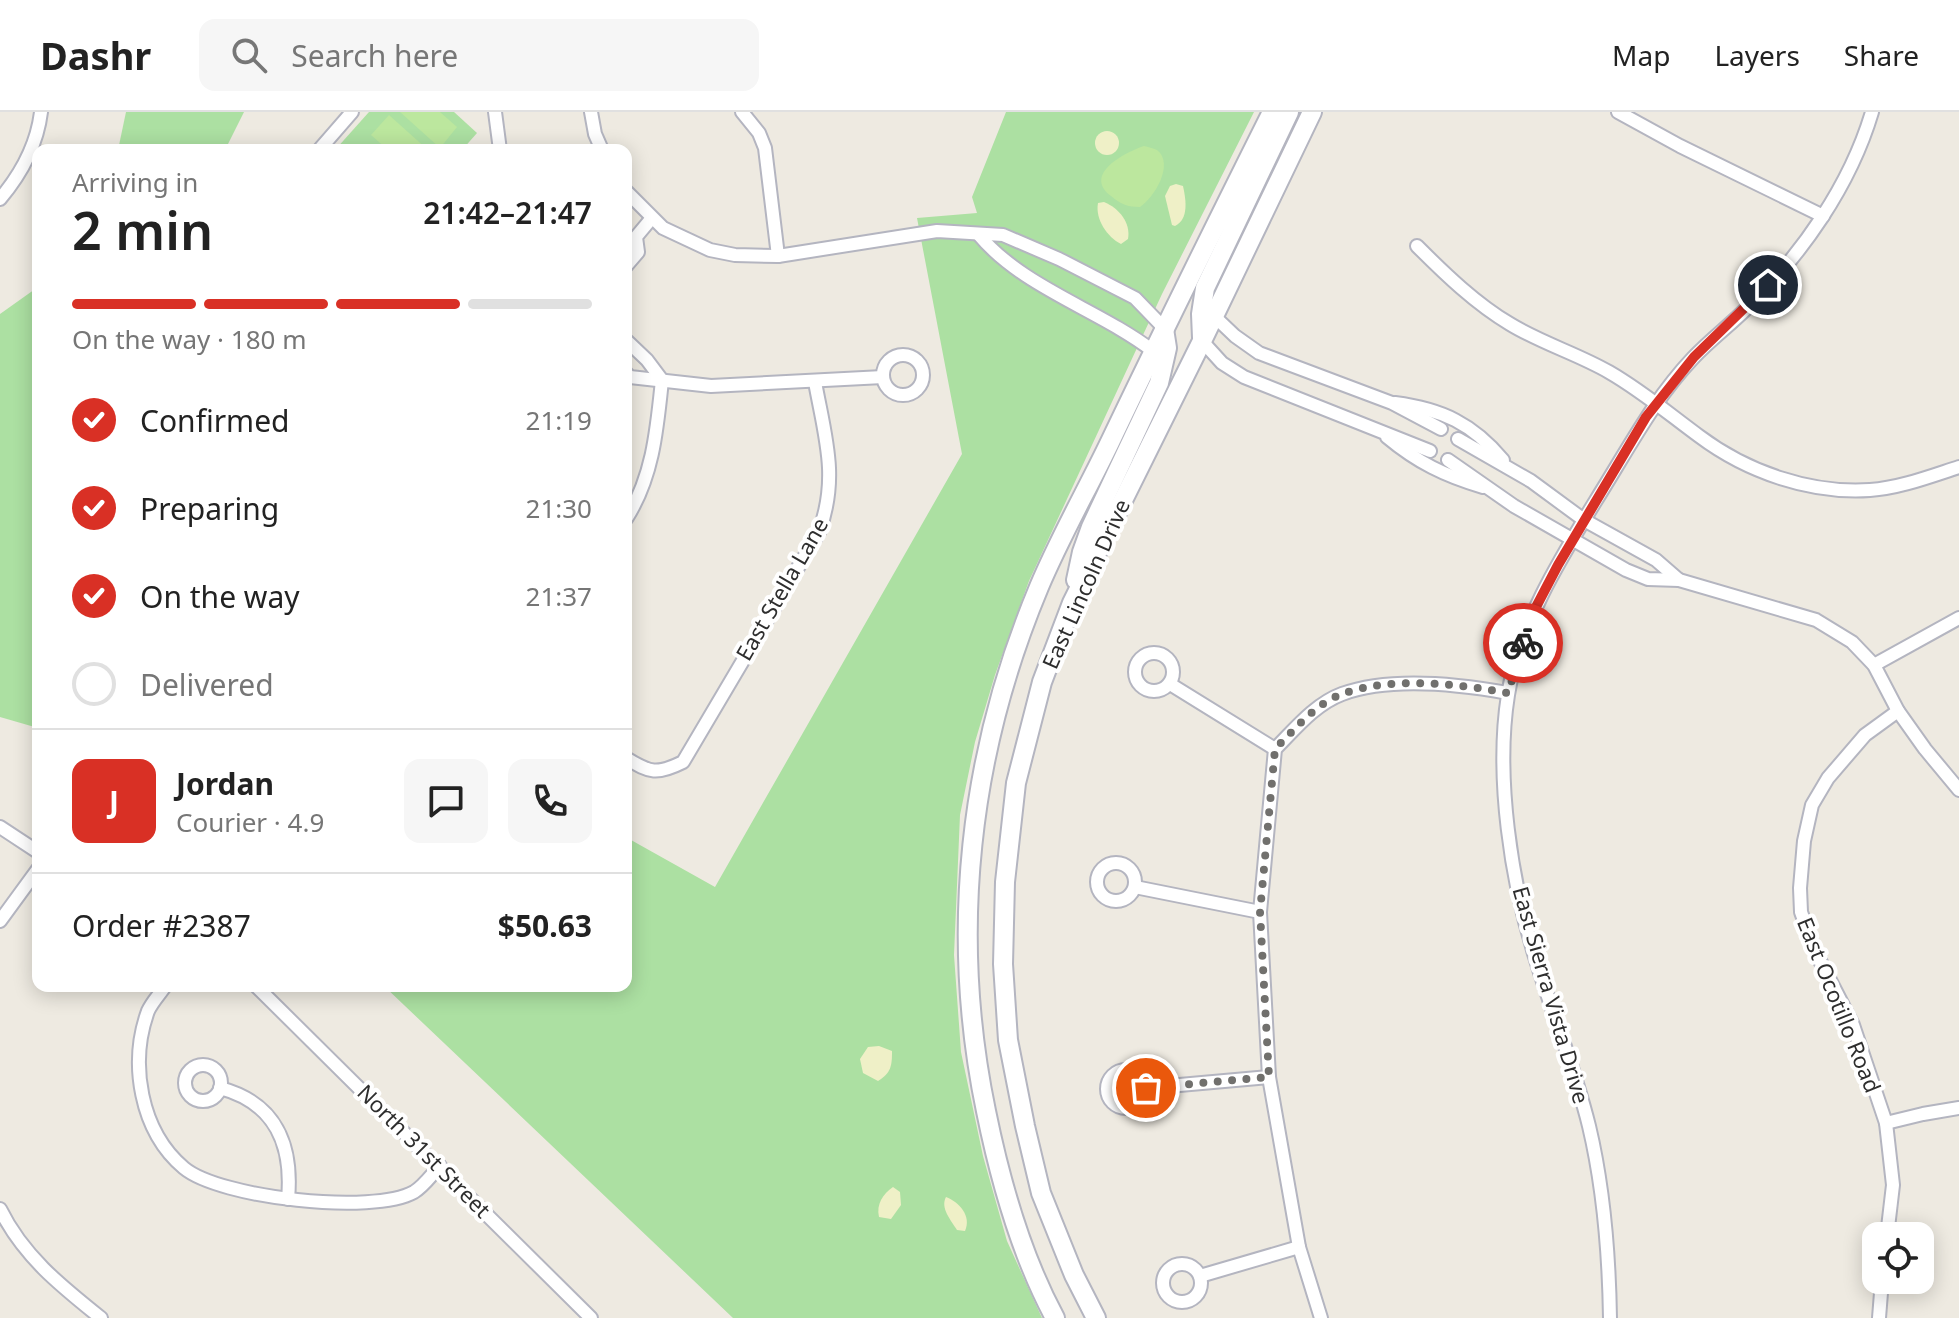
<!DOCTYPE html>
<html lang="en">
<head>
<meta charset="utf-8">
<style>
  :root { --surface:#fff; --page:#f6f6f6; --text:#222; --muted:#767676; --line:#e0e0e0; --accent:#d93025 }
  body { margin:0; font-family:"Noto Sans",sans-serif; background:var(--page); color:var(--text); height:100vh; display:flex; flex-direction:column; font-size:30px; white-space:nowrap }
  * { box-sizing:border-box; margin:0 }
  p { font-size:26px; color:var(--muted) }
  .icon { flex:none; width:44px; height:44px; fill:none; stroke:currentColor; stroke-width:2; stroke-linecap:round; stroke-linejoin:round }
  .map { position:relative; flex:1; overflow:hidden }
  .drawer { position:absolute; left:32px; top:32px; width:600px; height:848px; display:flex; flex-direction:column; background:var(--surface); border-radius:16px; box-shadow:0 4px 20px #0003 }
  .drawer>* { flex:none }
  .buttons { position:absolute; left:1862px; top:1110px; display:grid; gap:16px }
  .buttons a { display:grid; place-items:center; width:72px; height:72px; border-radius:16px; background:var(--surface); box-shadow:0 4px 20px #0003; font-size:40px }
  .pin { position:absolute; display:grid; place-items:center; width:68px; height:68px; color:#fff; margin:-34px; border:4px solid #fff; border-radius:50%; box-shadow:0 2px 8px #0007 }
  .courier { position:absolute; display:grid; place-items:center; width:80px; height:80px; margin:-40px; border:6px solid #d93025; border-radius:50%; background:#fff; color:#222; box-shadow:0 2px 10px #0007 }
  .summary em { font-style:normal; font-weight:600 }
  .summary div { display:flex; flex-direction:column-reverse }
  .summary { display:flex; align-items:center; justify-content:space-between; height:136px; padding:0 40px }
  h1 { font-size:52px; font-weight:600; line-height:60px }
  .bar { display:grid; grid-template-columns:repeat(4,1fr); gap:12px 8px; align-content:center; height:96px; padding:0 40px }
  .bar i { height:10px; border-radius:6px; background:var(--line) }
  .bar .current { background:var(--accent) }
  .bar p { grid-column:span 4 }
  .line { display:flex; align-items:center; gap:20px; padding:0 40px; border-top:2px solid var(--line) }
  .line div { flex:1 }
  .round { display:grid; place-items:center; flex:none; width:84px; height:84px; border-radius:16px; background:var(--page) }
  ol { padding:0 40px; list-style:none }
  li { display:flex; align-items:center; gap:24px; height:88px }
  li p { margin-inline-start:auto }
  li .icon { padding:8px; border-radius:50%; background:var(--accent); color:#fff; stroke-width:4 }
  li:last-child { color:var(--muted) }
  li i { width:44px; height:44px; border:4px solid var(--line); border-radius:50% }
  header { display:flex; align-items:center; gap:48px; box-sizing:border-box; height:112px; padding:0 40px; background:var(--surface); border-bottom:2px solid var(--line) }
  header strong { font-size:38px }
  nav { display:flex; gap:44px; margin-inline-start:auto; font-size:28px }
  .search { width:560px; height:72px; background:var(--page); display:flex; align-items:center; gap:20px; box-sizing:border-box; padding:0 28px; border-radius:16px; color:var(--muted); font-size:30px }
  .map>svg:first-child { display:block }
  .green { fill:#ace0a2 }
  .sand { fill:#eff0c7 }
  .pitch { fill:#bce79e }
  .lines { fill:none; stroke-linecap:round; stroke-linejoin:round }
  .minor-casing { stroke:#b4b5c0; stroke-width:16 }
  .secondary-casing { stroke:#b4b5c0; stroke-width:22 }
  .minor { stroke:#fff; stroke-width:12 }
  .secondary { stroke:#fff; stroke-width:18 }
  .done { stroke:#71706d; stroke-width:8; stroke-dasharray:0 14.4 }
  .route { stroke:#d93025; stroke-width:10 }
  .labels { text-anchor:middle; stroke-width:8; stroke-linejoin:round; paint-order:stroke }
  .street-label { font-size:22px; fill:#2e2e2e; stroke:#fff }
</style>
</head>
<body>
<header>
<strong>Dashr</strong>
<div class="search"><svg class="icon" aria-label="search" viewBox="0 0 24 24"><circle cx="10" cy="10" r="6"/><path d="M15 15l6 6"/></svg>Search here</div>
<nav><a>Map</a><a>Layers</a><a>Share</a></nav>
</header>
<div class="map">
<svg width="1959" height="1206" viewBox="0 0 1959 1206">
  <rect width="100%" height="100%" fill="#eeeae1"/>
  <g class="green">
    <polygon points="126,0 244,0 225,38 118,38"/>
    <polygon points="369,0 454,0 477,21 462,38 335,38"/>
    <polygon points="1006,0 1254,0 1162,182 1029,469 995,563 975,630 960,703 954,843 961,940 983,1044 1007,1129 1042,1206 733,1206 384,874 626,874 626,735 631,728 715,775 962,342 917,106 977,101 972,85"/>
    <polygon points="38,175 38,616 0,605 0,202"/>
  </g>
  <g class="sand">
    <circle cx="1107" cy="31" r="12"/>
    <path d="M 1176,72 L 1183,74 C 1186,88 1189,107 1175,114 L 1172,113 L 1165,84 L 1170,74 Z"/>
    <path d="M 1104,90 C 1119,96 1131,111 1128,127 L 1121,132 C 1107,125 1095,107 1098,91 Z"/>
    <path d="M 879,934 L 892,939 C 892,954 891,961 878,969 L 863,961 L 860,947 L 868,935 Z"/>
    <path d="M 893,1075 L 900,1080 L 901,1093 L 891,1107 L 879,1105 C 876,1092 883,1082 893,1075 Z"/>
    <path d="M 946,1085 C 959,1090 972,1104 965,1119 L 957,1118 C 951,1108 940,1096 946,1085 Z"/>
  </g>
  <g class="pitch">
    <polygon points="400,0 440,0 457,15 440,36"/>
    <polygon points="389,3 428,38 388,38 371,23"/>
    <path d="M 1144,34 C 1148,35 1153,36 1157,38 C 1175,52 1154,86 1140,95 C 1128,95 1120,92 1111,84 C 1082,62 1126,40 1144,34 Z"/>
  </g>
  <g class="lines">
    <defs>
      <g id="minor">
        <polyline points="495,0 500,38"/>
        <polyline points="591,0 595,22 602,38"/>
        <polyline points="742,0 759,21 765,36 778,144"/>
        <polyline points="1618,0 1680,34 1823,104"/>
        <polyline points="319,38 352,0"/>
        <polyline points="626,79 663,116 710,138 735,143 778,144 937,119 1003,123 1059,147 1135,186 1164,216"/>
        <path d="M 0,87 C 21,62 37,33 41,0"/>
        <path d="M 978,122 C 1023,176 1098,197 1153,239"/>
        <path d="M 1417,134 C 1445,162 1476,192 1510,212 C 1541,231 1578,242 1609,260 C 1642,279 1669,302 1699,324 C 1747,360 1810,382 1870,378 C 1900,376 1931,364 1959,355"/>
        <polyline points="626,154 638,140 636,125 651,107"/>
        <polyline points="1214,204 1235,224 1259,241 1392,291 1441,317"/>
        <polyline points="626,228 647,248 662,268"/>
        <polyline points="1202,229 1222,251 1244,265 1430,339"/>
        <circle cx="903" cy="263" r="20"/>
        <polyline points="626,261 630,265 711,274 883,265"/>
        <path d="M 1395,291 C 1442,297 1473,312 1503,348"/>
        <path d="M 1387,325 C 1417,350 1445,364 1483,375"/>
        <polyline points="1458,327 1531,369 1584,408 1656,448 1679,468"/>
        <polyline points="1448,348 1514,394 1626,458 1648,467 1679,468 1816,508 1852,530 1874,553 1898,599 1925,637 1959,678"/>
        <path d="M 626,407 C 653,365 657,317 662,268"/>
        <circle cx="1154" cy="560" r="19"/>
        <polyline points="1874,553 1959,506"/>
        <polyline points="1170,572 1275,637"/>
        <path d="M 626,646 C 650,661 657,663 683,650 L 819,420 C 839,365 825,325 815,270"/>
        <polyline points="0,715 38,740"/>
        <circle cx="1116" cy="770" r="19"/>
        <polyline points="1135,775 1260,800"/>
        <polyline points="0,809 38,757"/>
        <path d="M 165,874 C 160,882 152,890 148,899 C 129,951 140,1019 184,1056 C 220,1086 373,1103 414,1080 C 424,1074 432,1062 440,1054"/>
        <polyline points="256,874 591,1206"/>
        <circle cx="203" cy="971" r="18"/>
        <circle cx="1126" cy="977" r="19"/>
        <path d="M 220,976 C 276,991 293,1033 288,1087"/>
        <polyline points="1146,976 1269,965"/>
        <polyline points="1886,1011 1923,1002 1959,996"/>
        <path d="M 0,1097 C 23,1144 61,1174 101,1206"/>
        <polyline points="1887,1124 1893,1073 1886,1011 1853,913 1815,839 1801,800 1800,776 1804,729 1812,693 1828,666 1865,623 1898,599"/>
        <circle cx="1182" cy="1171" r="19"/>
        <polyline points="1200,1164 1299,1135"/>
        <path d="M 1321,1206 L 1299,1135 L 1269,965 L 1260,800 L 1275,637 C 1295,617 1315,592 1342,582 C 1391,564 1458,572 1508,581"/>
        <path d="M 1610,1206 C 1609,1141 1604,1077 1589,1014 C 1575,957 1553,903 1536,848 C 1511,770 1495,664 1508,583 C 1520,507 1567,436 1606,372 C 1633,328 1657,284 1693,246 C 1710,228 1730,213 1747,196 C 1802,142 1850,74 1872,0"/>
        <polyline points="1879,1206 1882,1168"/>
      </g>
      <g id="secondary">
        <polyline points="1202,226 1201,202 1205,176 1289,0"/>
        <polyline points="1076,468 1082,440 1091,415 1159,271 1167,236 1164,217"/>
        <path d="M 1055,1206 C 1021,1143 1000,1068 986,999 C 949,821 969,642 1039,475 C 1060,425 1087,378 1110,330 C 1163,219 1217,110 1272,0"/>
        <polyline points="1096,1206 1074,1163 1041,1081 1025,1014 1008,928 1003,852 1005,770 1016,671 1042,570 1072,491 1202,229 1312,0"/>
      </g>
    </defs>
    <use href="#minor" class="minor-casing"/>
    <use href="#secondary" class="secondary-casing"/>
    <use href="#minor" class="minor"/>
    <use href="#secondary" class="secondary"/>
  </g>
  <g class="lines">
    <path class="done" d="M 1146,976 L 1269,965 L 1260,800 L 1275,637 C 1295,617 1315,592 1342,582 C 1391,564 1458,572 1508,581 L 1523,531"/>
    <polyline class="route" points="1523,531 1536,495 1558,453 1646,305 1694,245 1768,173"/>
  </g>
  <g class="labels">
    <g class="street-label">
      <text transform="translate(1086 472) rotate(-66)" y="8">East Lincoln Drive</text>
      <text transform="translate(782 477) rotate(-60)" y="8">East Stella Lane</text>
      <text transform="translate(1551 883) rotate(74)" y="8">East Sierra Vista Drive</text>
      <text transform="translate(1839 893) rotate(68)" y="8">East Ocotillo Road</text>
      <text transform="translate(424 1039) rotate(45)" y="8">North 31st Street</text>
    </g>
  </g>
</svg>
<div class="buttons">
<a><svg class="icon" aria-label="locate" viewBox="0 0 24 24"><circle cx="12" cy="12" r="6"/><path d="M12 2v4M12 18v4M2 12h4M18 12h4"/></svg></a>
</div>
<div class="pin" style="left:1146px;top:976px;background:#ea580c"><svg class="icon" aria-label="bag" viewBox="0 0 24 24"><path d="M5 8h14l-1 12H6zM9 8a3 3 0 0 1 6 0"/></svg></div>
<div class="pin" style="left:1768px;top:173px;background:#1f2937"><svg class="icon" aria-label="home" viewBox="0 0 24 24"><path d="M3 11l9-7 9 7M6 9v11h12V9"/></svg></div>
<div class="courier" style="left:1523px;top:531px"><svg class="icon" aria-label="bike" viewBox="0 0 24 24"><circle cx="6" cy="16" r="4"/><circle cx="18" cy="16" r="4"/><path d="M6 16l4-8h5l3 8M10 8l3 8H6M13 5h3"/></svg></div>
<section class="drawer">
<div class="summary"><div><h1>2 min</h1><p>Arriving in</p></div><em>21:42–21:47</em></div>
<div class="bar"><i class="current"></i><i class="current"></i><i class="current"></i><i></i><p>On the way · 180 m</p></div>
<ol>
<li><svg class="icon" aria-label="check" viewBox="0 0 24 24"><path d="M5 12l5 5 9-10"/></svg>Confirmed<p>21:19</p></li>
<li><svg class="icon" aria-label="check" viewBox="0 0 24 24"><path d="M5 12l5 5 9-10"/></svg>Preparing<p>21:30</p></li>
<li><svg class="icon" aria-label="check" viewBox="0 0 24 24"><path d="M5 12l5 5 9-10"/></svg>On the way<p>21:37</p></li>
<li><i></i>Delivered</li>
</ol>
<div class="line" style="height:144px"><b class="round" style="background:var(--accent);color:#fff">J</b><div><b>Jordan</b><p>Courier · 4.9</p></div><a class="round"><svg class="icon" aria-label="chat" viewBox="0 0 24 24"><path d="M4 5h16v11H9l-5 4z"/></svg></a><a class="round"><svg class="icon" aria-label="phone" viewBox="0 0 24 24"><path d="M5 4h4l2 5-3 2q2 4 5 5l2-3 5 2v4C11 20 4 13 5 4z"/></svg></a></div>
<div class="line" style="height:104px"><div>Order #2387</div><b>$50.63</b></div>
</section>
</div>
</body>
</html>
